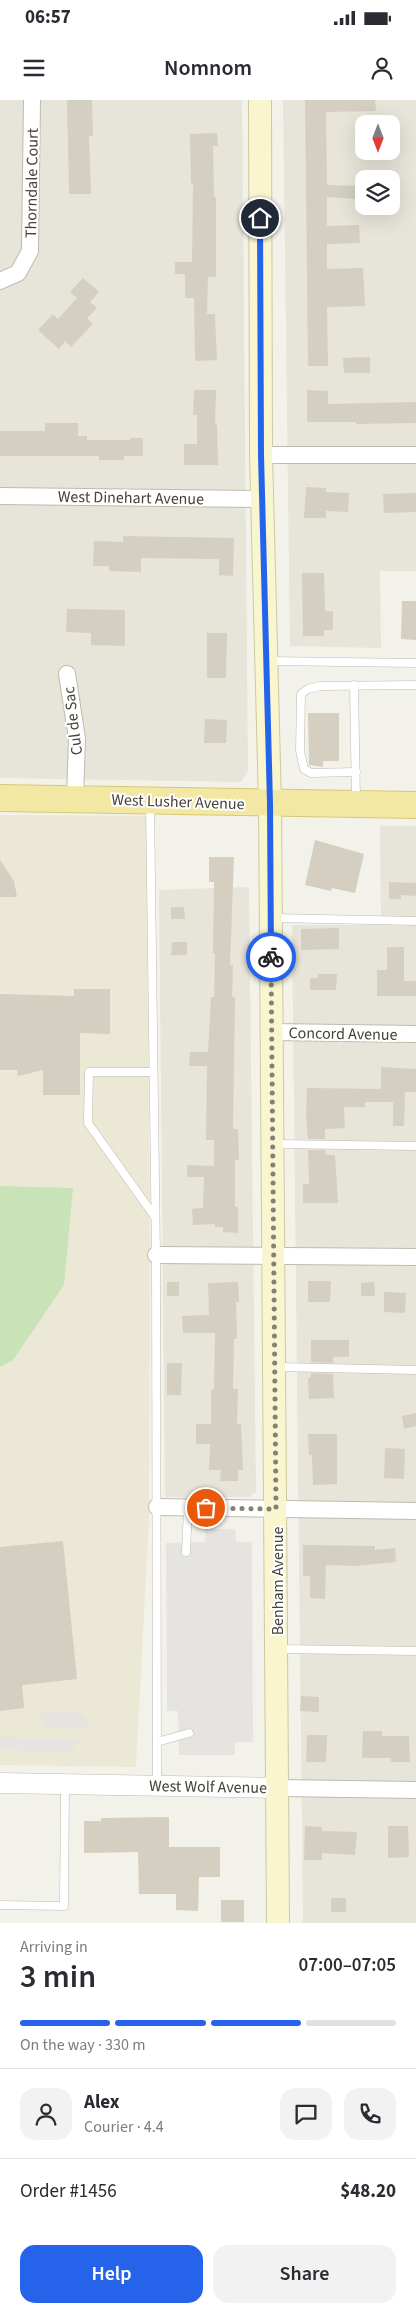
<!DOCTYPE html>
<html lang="en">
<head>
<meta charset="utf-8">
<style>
  :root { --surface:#fff; --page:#f2f2f3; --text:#2b2b33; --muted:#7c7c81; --line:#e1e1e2; --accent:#2563eb }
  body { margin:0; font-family:"Source Sans 3",sans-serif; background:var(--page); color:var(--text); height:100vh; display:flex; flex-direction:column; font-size:19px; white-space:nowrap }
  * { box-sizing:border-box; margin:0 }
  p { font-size:16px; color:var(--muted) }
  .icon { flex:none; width:28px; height:28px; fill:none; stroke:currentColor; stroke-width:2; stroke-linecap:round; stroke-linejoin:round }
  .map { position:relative; height:1823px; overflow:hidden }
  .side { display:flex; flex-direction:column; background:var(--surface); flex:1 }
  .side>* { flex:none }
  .needle { width:32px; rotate:180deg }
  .controls { position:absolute; left:355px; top:15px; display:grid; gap:10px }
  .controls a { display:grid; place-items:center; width:45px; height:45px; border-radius:10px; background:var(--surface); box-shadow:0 5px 20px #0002; font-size:25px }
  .pin { position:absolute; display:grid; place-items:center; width:42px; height:42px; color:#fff; margin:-21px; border:2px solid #fff; border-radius:50%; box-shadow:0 1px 5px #0007 }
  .courier { position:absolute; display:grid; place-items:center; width:50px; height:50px; margin:-25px; border:4px solid #2563eb; border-radius:50%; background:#fff; color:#222; box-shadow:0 1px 6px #0007 }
  .headline em { font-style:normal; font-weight:600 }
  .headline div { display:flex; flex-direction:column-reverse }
  .headline { display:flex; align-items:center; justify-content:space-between; height:85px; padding:0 20px }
  h1 { font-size:32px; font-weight:600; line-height:38px }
  .bar { display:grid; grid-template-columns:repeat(4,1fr); gap:8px 5px; align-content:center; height:60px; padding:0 20px }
  .bar i { height:6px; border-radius:4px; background:var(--line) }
  .bar .selected { background:var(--accent) }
  .bar p { grid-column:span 4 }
  .line { display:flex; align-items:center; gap:12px; padding:0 20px; border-top:1px solid var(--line) }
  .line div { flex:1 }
  .round { display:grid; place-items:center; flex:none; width:52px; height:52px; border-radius:15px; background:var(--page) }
  .button { display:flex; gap:10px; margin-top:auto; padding:10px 20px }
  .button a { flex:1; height:58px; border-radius:15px; background:var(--accent); color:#fff; font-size:20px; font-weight:600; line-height:58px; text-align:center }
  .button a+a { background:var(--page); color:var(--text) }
  .status { display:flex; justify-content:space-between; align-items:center; height:35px; padding:0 25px; background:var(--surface); direction:ltr }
  .status svg { height:14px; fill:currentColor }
  header { display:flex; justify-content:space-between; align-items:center; height:65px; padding:0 20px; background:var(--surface); font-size:22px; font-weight:600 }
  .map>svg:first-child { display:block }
  .residential { fill:#e7e4d9; fill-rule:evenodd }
  .education { fill:#ebe8d6 }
  .green { fill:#c9e3b8 }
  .parking { fill:#e5e4e1 }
  .building { fill:#d4cfc1 }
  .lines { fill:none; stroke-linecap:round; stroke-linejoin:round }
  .service-casing { stroke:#bebbae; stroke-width:9 }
  .minor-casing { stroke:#bebbae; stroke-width:18 }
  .tertiary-casing { stroke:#bebbae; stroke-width:21 }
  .secondary-casing { stroke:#cec89f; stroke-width:24 }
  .primary-casing { stroke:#d7c875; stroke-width:28 }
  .service { stroke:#fff; stroke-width:8 }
  .minor { stroke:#fff; stroke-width:16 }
  .tertiary { stroke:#fff; stroke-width:20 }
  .secondary { stroke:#f9f5cf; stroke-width:22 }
  .primary { stroke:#f3e8a3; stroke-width:26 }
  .done { stroke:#838077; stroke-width:5; stroke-dasharray:0 9 }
  .route { stroke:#2563eb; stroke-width:6 }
  .labels { text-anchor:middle; stroke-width:4; stroke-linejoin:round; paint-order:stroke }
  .street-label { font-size:16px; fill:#464339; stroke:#fff }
</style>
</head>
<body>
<div class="status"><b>06:57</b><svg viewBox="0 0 49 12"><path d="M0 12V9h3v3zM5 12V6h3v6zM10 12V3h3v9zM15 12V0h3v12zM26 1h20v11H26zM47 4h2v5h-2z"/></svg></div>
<header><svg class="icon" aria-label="menu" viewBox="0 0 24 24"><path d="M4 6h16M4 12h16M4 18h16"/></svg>Nomnom<svg class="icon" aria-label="person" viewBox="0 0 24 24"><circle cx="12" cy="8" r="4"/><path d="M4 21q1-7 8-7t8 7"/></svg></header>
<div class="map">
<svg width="416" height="1823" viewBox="0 0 416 1823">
  <rect width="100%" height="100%" fill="#f3f2ea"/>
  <g class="residential">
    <polygon points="0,0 242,0 248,671 241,682 0,678"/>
    <path d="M 283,0 L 416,0 L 416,471 L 380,471 L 381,548 L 290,546 ZM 364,24 L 391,24 L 391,51 L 364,51 ZM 364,79 L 391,79 L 391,106 L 364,106 Z"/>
    <polygon points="380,726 416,726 416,1823 303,1823 292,825 381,825"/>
    <polygon points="249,787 256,1392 249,1397 165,1397 159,790"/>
  </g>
  <polygon class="education" points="0,715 146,716 150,1132 149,1420 136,1667 0,1665"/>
  <polygon class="green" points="0,1086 73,1088 64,1185 13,1260 0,1267"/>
  <g class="parking">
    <polygon points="205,1429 235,1429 236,1442 252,1442 253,1642 235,1642 235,1655 179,1655 178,1611 167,1611 166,1443 205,1442"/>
    <polygon points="45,1611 81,1613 92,1627 46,1627 39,1616"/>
    <polygon points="0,1637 81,1639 70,1652 0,1650"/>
  </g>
  <g class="building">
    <polygon points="67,0 92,0 93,36 89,36 91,94 69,94"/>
    <polygon points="305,0 375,0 376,11 326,12 327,85 357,86 357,99 327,97 327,126 359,125 360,143 327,144 327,169 363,168 365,206 327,207 328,266 308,266"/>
    <polygon points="217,33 218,46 213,46 214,97 216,97 216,177 208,177 207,214 215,214 217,260 195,261 194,198 185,198 185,174 175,174 175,162 192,162 193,83 191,83 190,34"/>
    <polygon points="83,178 99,192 90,202 97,208 87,218 93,224 71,247 65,241 59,249 38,230 53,214 58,219 77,198 70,192"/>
    <polygon points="370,257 370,273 344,273 343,258"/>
    <polygon points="194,290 216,290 215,325 217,325 218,365 184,365 184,344 197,344 197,315 193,315"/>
    <polygon points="307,290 328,291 328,304 416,302 416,323 356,324 356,322 307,322"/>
    <polygon points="45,323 78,323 78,336 87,336 87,340 130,340 130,338 143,338 143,356 124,356 124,360 99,360 99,356 0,356 0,331 45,331"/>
    <polygon points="306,387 326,388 326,392 349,393 348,412 326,411 326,418 304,418"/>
    <polygon points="416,393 416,412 384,413 383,394"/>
    <polygon points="123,436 234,438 233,476 219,475 219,459 141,458 141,472 109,471 109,466 93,466 94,441 123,442"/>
    <polygon points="302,473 324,473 325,511 333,511 333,530 324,530 324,536 303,536"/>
    <polygon points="402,501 416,501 416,540 401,539"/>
    <polygon points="67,509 125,510 125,546 91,545 91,533 66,532"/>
    <polygon points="207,533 227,533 226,578 207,578"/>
    <polygon points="308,613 339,613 339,661 323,661 323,667 309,665"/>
    <polygon points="205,619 227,620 226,643 204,643"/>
    <polygon points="315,740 364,754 355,793 332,788 331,791 305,785"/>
    <polygon points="209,757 234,757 230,865 233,865 232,897 235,897 233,1029 238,1029 239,1060 235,1060 235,1107 238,1107 238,1133 223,1132 223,1127 215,1127 215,1124 193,1125 192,1109 203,1108 204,1077 187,1077 187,1065 214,1066 214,1040 206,1040 207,966 189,966 190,952 208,952 211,897 214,897 215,853 213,853 214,782 209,782"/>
    <polygon points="0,760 14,781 17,797 0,797"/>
    <polygon points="389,782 416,783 416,796 401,795 401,799 389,799"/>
    <polygon points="171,807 184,807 185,819 171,819"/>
    <polygon points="339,828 339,849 301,850 301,829"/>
    <polygon points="172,842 187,842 187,855 171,855"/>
    <polygon points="387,847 404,847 404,881 416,881 416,896 377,896 377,870 387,870"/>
    <polygon points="318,874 337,874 336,890 310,890 310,878 318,878"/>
    <polygon points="74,889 110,889 110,934 80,933 80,995 43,995 43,970 18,976 17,970 0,970 0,894 74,896"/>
    <polygon points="381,967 416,969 416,992 405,992 404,1026 393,1026 393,1002 365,1002 365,1007 344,1007 345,1028 325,1029 325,1039 308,1039 306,1014 307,988 381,989"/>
    <polygon points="308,1050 325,1050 326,1055 335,1055 338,1103 303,1103 303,1084 309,1084"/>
    <polygon points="308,1181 331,1181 330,1202 308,1202"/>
    <rect x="167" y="1182" width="12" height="14"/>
    <polygon points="238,1182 239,1202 236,1202 237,1239 234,1239 233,1289 238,1289 237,1324 241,1324 243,1370 238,1370 238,1381 220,1381 221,1370 209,1370 210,1344 196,1344 196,1324 211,1324 211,1289 214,1289 215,1233 183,1233 182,1216 209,1215 208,1183"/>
    <polygon points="374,1182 375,1196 361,1196 361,1183"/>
    <polygon points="384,1192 406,1193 405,1213 384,1212"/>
    <polygon points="311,1240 349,1240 349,1257 333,1257 333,1263 311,1262"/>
    <polygon points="167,1263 182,1263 181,1295 167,1295"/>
    <polygon points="311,1273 333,1274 334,1298 309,1299 308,1278 311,1277"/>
    <polygon points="416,1313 416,1326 404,1329 402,1316"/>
    <polygon points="308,1334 337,1334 337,1384 313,1385 312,1355 309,1355"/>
    <polygon points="385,1348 405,1349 404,1379 384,1378"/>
    <polygon points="63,1441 77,1579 22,1585 24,1608 0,1611 0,1447"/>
    <polygon points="303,1445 375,1446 375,1450 395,1448 396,1462 355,1466 326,1465 325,1499 310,1498 310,1476 303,1476"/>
    <polygon points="301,1596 319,1597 319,1612 300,1611"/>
    <polygon points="363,1631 382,1631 382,1636 409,1636 410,1662 391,1662 391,1658 362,1658"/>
    <polygon points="307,1635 327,1635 326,1662 306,1662"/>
    <polygon points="169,1717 169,1747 220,1747 220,1777 199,1777 198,1811 176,1810 176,1794 139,1794 138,1752 84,1753 84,1721 101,1721 101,1718"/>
    <polygon points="305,1726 322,1727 322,1731 357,1732 355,1755 322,1753 322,1760 304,1760"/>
    <polygon points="388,1726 408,1726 409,1757 388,1758"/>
    <rect x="331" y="1798" width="15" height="14"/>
    <rect x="221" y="1800" width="23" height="22"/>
  </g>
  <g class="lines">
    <defs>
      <g id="service">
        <polyline points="268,561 416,563"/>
        <polyline points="354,585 356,700"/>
        <polyline points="356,672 311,673 304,669 300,651 301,594 308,589 320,586 416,585"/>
        <polyline points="150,705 156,1155 157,1685"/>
        <polyline points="273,818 416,821"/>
        <polyline points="153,972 89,972 88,1023 155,1117"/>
        <polyline points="276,1044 416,1046"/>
        <polyline points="277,1267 416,1270"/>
        <polyline points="186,1452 188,1408"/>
        <polyline points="278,1549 416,1551"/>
        <polyline points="157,1642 189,1633"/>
        <polyline points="0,1805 64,1806 65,1685"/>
      </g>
      <g id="minor">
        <polyline points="0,181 18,173 30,151 32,0"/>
        <polyline points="261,355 416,355"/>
        <polyline points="0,396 262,399"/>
        <polyline points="67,574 77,638 75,699"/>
        <polyline points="271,932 416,934"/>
        <polyline points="156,1155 416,1157"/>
        <polyline points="157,1407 416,1411"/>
        <polyline points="278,1688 416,1690"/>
      </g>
      <polyline id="tertiary" points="0,1683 278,1688"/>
      <polyline id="secondary" points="260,0 261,355 270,704 278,1823"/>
      <polyline id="primary" points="0,698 416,705"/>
    </defs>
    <use href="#service" class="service-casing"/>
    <use href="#minor" class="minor-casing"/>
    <use href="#tertiary" class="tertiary-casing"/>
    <use href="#secondary" class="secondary-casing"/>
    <use href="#primary" class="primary-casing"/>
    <use href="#service" class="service"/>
    <use href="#minor" class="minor"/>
    <use href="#tertiary" class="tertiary"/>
    <use href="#secondary" class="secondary"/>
    <use href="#primary" class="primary"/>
  </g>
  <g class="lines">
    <polyline class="done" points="206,1408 276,1409 271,857"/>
    <polyline class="route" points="260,118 261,355 270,704 271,857"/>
  </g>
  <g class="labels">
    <g class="street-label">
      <text transform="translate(31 83) rotate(-89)" y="6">Thorndale Court</text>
      <text transform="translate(131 397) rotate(1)" y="6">West Dinehart Avenue</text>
      <text transform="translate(72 621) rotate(-97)" y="6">Cul de Sac</text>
      <text transform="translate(178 701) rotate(2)" y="6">West Lusher Avenue</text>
      <text transform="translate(343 933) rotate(1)" y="6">Concord Avenue</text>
      <text transform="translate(277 1481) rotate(-90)" y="6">Benham Avenue</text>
      <text transform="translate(208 1686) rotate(1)" y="6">West Wolf Avenue</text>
    </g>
  </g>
</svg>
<div class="controls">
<a><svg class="needle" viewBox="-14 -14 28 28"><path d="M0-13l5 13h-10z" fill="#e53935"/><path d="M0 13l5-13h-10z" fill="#7c7c81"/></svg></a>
<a><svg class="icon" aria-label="layers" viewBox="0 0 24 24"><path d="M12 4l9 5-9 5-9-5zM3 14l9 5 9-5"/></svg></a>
</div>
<div class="pin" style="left:206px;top:1408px;background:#ea580c"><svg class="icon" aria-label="bag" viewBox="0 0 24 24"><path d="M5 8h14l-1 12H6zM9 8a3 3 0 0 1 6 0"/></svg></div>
<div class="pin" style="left:260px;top:118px;background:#1f2937"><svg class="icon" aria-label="home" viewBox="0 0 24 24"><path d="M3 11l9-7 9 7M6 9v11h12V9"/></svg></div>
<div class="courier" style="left:271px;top:857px"><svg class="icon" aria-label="bike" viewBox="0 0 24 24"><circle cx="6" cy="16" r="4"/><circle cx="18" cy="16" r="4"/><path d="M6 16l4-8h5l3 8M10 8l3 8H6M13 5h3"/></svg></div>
</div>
<section class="side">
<div class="headline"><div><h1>3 min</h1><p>Arriving in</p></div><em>07:00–07:05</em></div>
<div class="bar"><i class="selected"></i><i class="selected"></i><i class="selected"></i><i></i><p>On the way · 330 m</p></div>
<div class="line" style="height:90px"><a class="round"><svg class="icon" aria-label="person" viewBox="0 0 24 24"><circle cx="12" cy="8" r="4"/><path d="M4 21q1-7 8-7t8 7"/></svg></a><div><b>Alex</b><p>Courier · 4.4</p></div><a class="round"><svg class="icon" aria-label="chat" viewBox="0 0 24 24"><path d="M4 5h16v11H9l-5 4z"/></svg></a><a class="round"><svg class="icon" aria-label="phone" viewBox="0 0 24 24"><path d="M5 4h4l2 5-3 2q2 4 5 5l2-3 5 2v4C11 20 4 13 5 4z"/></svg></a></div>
<div class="line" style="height:65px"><div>Order #1456</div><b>$48.20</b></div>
<div class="button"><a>Help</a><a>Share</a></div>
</section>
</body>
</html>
